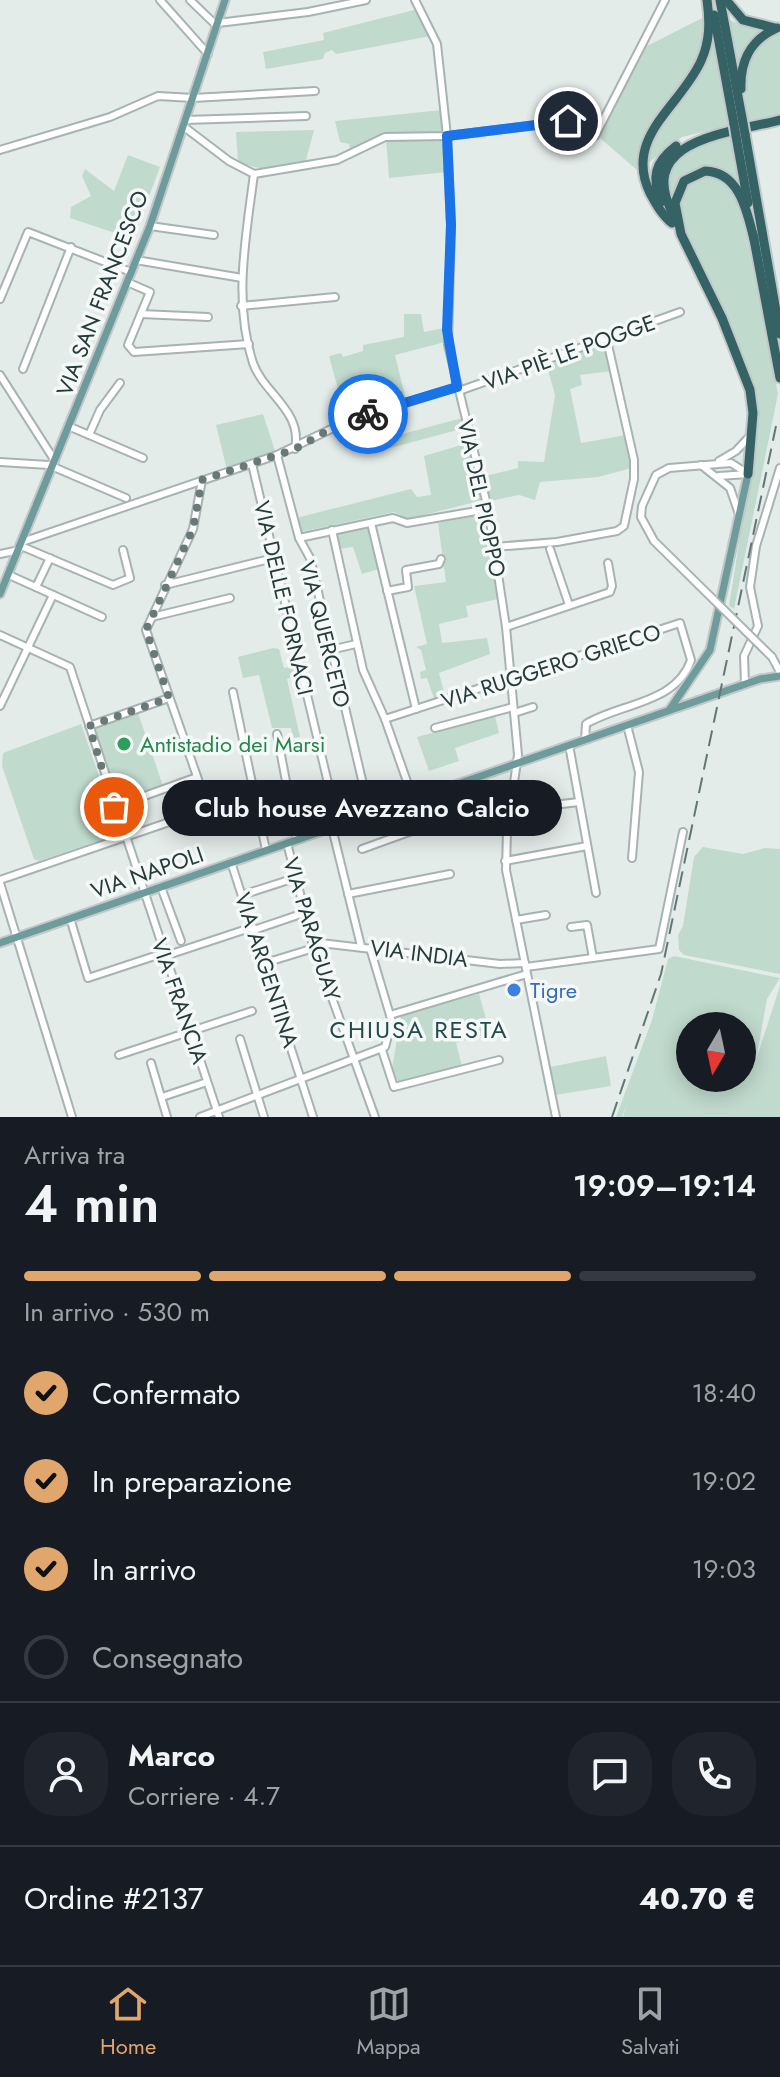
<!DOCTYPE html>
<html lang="it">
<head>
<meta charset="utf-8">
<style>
  :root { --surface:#171b24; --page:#20242c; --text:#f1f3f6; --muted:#9ea1a6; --line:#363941; --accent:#e1a66c }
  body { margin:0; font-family:Jost,sans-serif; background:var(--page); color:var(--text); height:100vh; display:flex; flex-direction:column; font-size:30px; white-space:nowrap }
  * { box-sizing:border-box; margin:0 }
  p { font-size:26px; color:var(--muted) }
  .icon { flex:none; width:44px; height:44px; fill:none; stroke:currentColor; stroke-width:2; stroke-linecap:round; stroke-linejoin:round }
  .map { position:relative; height:1117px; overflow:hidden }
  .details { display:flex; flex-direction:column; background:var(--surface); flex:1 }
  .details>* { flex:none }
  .needle { width:52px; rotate:189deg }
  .fabs { position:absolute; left:676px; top:1012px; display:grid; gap:16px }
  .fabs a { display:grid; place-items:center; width:80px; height:80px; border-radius:50%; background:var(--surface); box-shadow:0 4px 20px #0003; font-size:40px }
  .pin { position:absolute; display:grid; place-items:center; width:68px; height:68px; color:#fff; margin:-34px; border:4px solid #fff; border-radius:50%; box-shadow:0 2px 8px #0007 }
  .courier { position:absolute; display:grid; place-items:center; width:80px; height:80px; margin:-40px; border:6px solid #1a73e8; border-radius:50%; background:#fff; color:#222; box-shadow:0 2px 10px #0007 }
  .bubble { position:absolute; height:56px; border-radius:28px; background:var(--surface); box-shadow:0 4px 20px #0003; font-size:26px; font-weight:600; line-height:56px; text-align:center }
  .head em { font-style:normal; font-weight:600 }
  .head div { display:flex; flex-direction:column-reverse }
  .head { display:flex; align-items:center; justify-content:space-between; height:136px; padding:0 24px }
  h1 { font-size:52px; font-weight:600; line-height:60px }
  .bar { display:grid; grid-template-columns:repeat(4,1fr); gap:12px 8px; align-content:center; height:96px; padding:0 24px }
  .bar i { height:10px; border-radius:6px; background:var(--line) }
  .bar .current { background:var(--accent) }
  .bar p { grid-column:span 4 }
  .line { display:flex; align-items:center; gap:20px; padding:0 24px; border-top:2px solid var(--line) }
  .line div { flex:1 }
  .round { display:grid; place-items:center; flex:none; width:84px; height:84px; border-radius:32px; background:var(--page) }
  ol { padding:0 24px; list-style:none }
  li { display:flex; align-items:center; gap:24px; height:88px }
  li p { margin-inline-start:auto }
  li .icon { padding:8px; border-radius:50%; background:var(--accent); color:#111; stroke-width:4 }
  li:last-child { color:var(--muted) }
  li i { width:44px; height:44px; border:4px solid var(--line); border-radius:50% }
  .tabs { display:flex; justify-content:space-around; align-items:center; height:112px; border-top:2px solid var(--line); background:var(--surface); font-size:22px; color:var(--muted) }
  .tabs a { display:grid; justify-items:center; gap:4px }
  .tabs .current { color:var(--accent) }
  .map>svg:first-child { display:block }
  .green { fill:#c0dacd; fill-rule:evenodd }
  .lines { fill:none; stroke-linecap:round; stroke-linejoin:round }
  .minor-casing { stroke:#a7b3b2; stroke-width:10 }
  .major-casing { stroke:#c2c8c8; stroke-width:11 }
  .highway-casing { stroke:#c2c8c8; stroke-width:13 }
  .minor { stroke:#fff; stroke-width:6 }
  .major { stroke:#6e9c9c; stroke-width:7 }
  .highway { stroke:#356264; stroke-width:9 }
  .rail { stroke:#607776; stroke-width:2; stroke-dasharray:16 8; stroke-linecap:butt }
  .minor-bridge-casing { stroke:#a7b3b2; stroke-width:10; stroke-linecap:butt }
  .highway-bridge-casing { stroke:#c2c8c8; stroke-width:13; stroke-linecap:butt }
  .minor-bridge { stroke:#fff; stroke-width:6 }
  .highway-bridge { stroke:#356264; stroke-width:9 }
  .done { stroke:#687978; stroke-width:8; stroke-dasharray:0 14.4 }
  .route { stroke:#1a73e8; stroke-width:10 }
  .leisure-dot { fill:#2e9e5b; stroke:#f4f9f7; stroke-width:3 }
  .shop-dot { fill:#3f7fe0; stroke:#f4f9f7; stroke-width:3 }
  .labels { text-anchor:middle; stroke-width:7; stroke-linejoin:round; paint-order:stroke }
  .street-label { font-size:22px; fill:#263b3b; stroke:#f4f9f7 }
  .leisure-label { font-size:22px; fill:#27864d; stroke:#f4f9f7; text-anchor:start }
  .shop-label { font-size:22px; fill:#366cbe; stroke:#f4f9f7; text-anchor:start }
  .neighbourhood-label { font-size:24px; letter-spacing:2px; fill:#244b4b; stroke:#f4f9f7 }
</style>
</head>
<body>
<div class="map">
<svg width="780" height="1117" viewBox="0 0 780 1117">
  <rect width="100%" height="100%" fill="#e4ecea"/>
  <g class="green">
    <polygon points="418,9 431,36 336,54 332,50 325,53 323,59 266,69 263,52 324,40 323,33"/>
    <path d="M 706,16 C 713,81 633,115 638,171 L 599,137 L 645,47 Z"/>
    <polygon points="729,20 762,32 739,63 737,62"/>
    <path d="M 780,33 L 780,116 L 748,123 C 743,91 737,42 780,33 Z"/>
    <polygon points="713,44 728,126 682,137 647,164 647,147 704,64"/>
    <polygon points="442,110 444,130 441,134 391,134 351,152 349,144 340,142 335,121"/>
    <polygon points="314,130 305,164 268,170 238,163 236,132"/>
    <polygon points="731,136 740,187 713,169 678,185 671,201 665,184 674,159 714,139"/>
    <polygon points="386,138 441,139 447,172 389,178"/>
    <polygon points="128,155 160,167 133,239 70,218 71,207 91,196 82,176 85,169 114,191"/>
    <path d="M 708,175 L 725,181 L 739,199 L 778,394 L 734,609 L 729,606 L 757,430 C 758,352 702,284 678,212 C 683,190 685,183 708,175 Z"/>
    <polygon points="404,314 421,314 424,332 444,328 445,342 395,355 406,400 346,418 329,356 341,353 343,357 363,351 363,345 404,337"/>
    <polygon points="605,341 612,371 580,375 582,385 570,389 581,443 626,435 632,468 598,477 540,482 535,500 519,495 490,501 485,476 518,468 518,461 544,462 555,395 546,363"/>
    <polygon points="263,414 276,454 227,470 216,425"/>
    <polygon points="462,418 465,428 375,452 373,442"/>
    <polygon points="468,443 483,500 408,519 394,512 301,532 298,530 297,520 300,517 411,489 417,497 431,495 424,456"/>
    <polygon points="486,514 489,533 484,541 490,543 492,578 495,579 498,599 466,606 468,617 439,624 442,643 487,638 490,654 439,673 445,696 434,699 427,678 421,679 420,672 426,670 421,650 416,647 427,644 414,586 446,582 438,523"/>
    <polygon points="369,526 379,569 362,574 353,547 339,549 336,535"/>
    <polygon points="273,648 279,649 284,668 295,666 297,675 287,679 300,737 293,738 291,728 272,728 259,675 243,678 238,657"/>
    <polygon points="138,713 163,786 119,801 94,728"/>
    <polygon points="495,716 499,733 455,748 459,761 429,771 417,737"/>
    <polygon points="81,724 119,834 39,861 34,859 2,766 3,753"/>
    <polygon points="703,847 743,854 765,848 780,849 780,974 684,955 679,950 678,935 683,926 694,857"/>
    <path d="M 674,956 L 780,978 L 767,999 L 756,1060 L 780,986 L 780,1117 L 623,1117 L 627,1104 L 622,1117 L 616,1117 L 652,1020 L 668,959 ZM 690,1026 L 742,1026 L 742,1078 L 690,1078 Z"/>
    <polygon points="479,994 490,1033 456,1043 462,1066 399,1083 392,1069 401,1015"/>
    <polygon points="606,1056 611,1086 555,1095 550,1067"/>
  </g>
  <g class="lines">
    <defs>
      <g id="minor">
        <polyline points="160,0 208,54"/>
        <polyline points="190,0 217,26"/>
        <polyline points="415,0 437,44 447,136 451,225 448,345 488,509 506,627 518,755 507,830 506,870 556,1117"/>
        <polyline points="218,23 308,12 366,0"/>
        <polyline points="185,120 306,116"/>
        <polyline points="183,126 229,161 254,174 337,160 385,137 447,136 568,121 595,136 665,0"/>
        <polyline points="0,150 110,117 158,96 193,98 315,91"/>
        <path d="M 254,174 C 246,236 233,302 253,363 C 264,394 303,411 295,449"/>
        <polyline points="150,226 214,235"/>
        <polyline points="136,260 242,278"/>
        <polyline points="127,282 150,292 128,345 134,352 249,344"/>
        <polyline points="0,299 28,232 131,272"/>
        <polyline points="241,306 335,297"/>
        <polyline points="141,314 208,317"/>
        <polyline points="23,369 71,247"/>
        <polyline points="0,375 55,461"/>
        <polyline points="459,391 680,312"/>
        <polyline points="68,426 143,458"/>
        <polyline points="89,435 100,410 120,383"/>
        <polyline points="277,455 299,538 310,558 370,814"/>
        <polyline points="719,461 736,451 750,436"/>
        <polyline points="0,462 49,465 126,498"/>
        <polyline points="252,464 338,825"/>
        <polyline points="701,465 730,488 739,514"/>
        <polyline points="719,476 748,474"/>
        <polyline points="202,480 193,529 146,630 208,808"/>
        <polyline points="371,523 416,709"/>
        <polyline points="332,530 363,670 385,719 423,827 362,849"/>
        <polyline points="299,538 393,518 407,523 488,509"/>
        <polyline points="22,542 277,455 350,420 457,387"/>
        <polyline points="21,546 113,585 130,578 123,550"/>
        <polyline points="494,547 557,542 617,531 624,526 634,479 634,460 606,336"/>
        <polyline points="550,549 569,605"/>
        <polyline points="0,554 19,550"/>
        <polyline points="9,575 102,617"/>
        <polyline points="165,585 274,558"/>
        <polyline points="36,587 50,558"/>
        <polyline points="387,591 408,587 406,570 439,564 441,559"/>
        <polyline points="714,600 654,541 641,517 642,506 656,475 669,468 731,463 748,474"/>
        <polyline points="152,617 230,598"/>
        <polyline points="506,627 610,592 612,586 608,563"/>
        <polyline points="0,635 70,667 219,1117"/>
        <polyline points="330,650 356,644"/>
        <polyline points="772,657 780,672"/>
        <polyline points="745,684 744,656 758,626 750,587 756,546 780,468"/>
        <polyline points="233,692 266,850"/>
        <polyline points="0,706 53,595"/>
        <polyline points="514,713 533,707"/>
        <path d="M 385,719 L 680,623 L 691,660 C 676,704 620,703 586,724 L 585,740"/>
        <polyline points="627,725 639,772 632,858"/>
        <polyline points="89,726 169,698"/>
        <polyline points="435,728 513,707"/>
        <polyline points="277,734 297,839"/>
        <polyline points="569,745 596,893"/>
        <polyline points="114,807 197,777"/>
        <polyline points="510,810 579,802"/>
        <polyline points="332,828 361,946"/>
        <polyline points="287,843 314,948 375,1117"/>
        <polyline points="505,861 587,846"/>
        <polyline points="231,862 313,1117"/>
        <polyline points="0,880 254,793"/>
        <polyline points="0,883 72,1117"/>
        <polyline points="161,887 181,941"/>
        <polyline points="348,894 450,874"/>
        <polyline points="242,895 295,878"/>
        <polyline points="70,918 88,978 164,953"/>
        <polyline points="516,920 546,915"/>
        <polyline points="571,927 587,925 593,958"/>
        <polyline points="254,930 304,913"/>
        <polyline points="312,942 500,964 525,963"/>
        <polyline points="165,956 253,927"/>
        <polyline points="265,963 314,948"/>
        <polyline points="526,967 659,949 683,832"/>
        <polyline points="390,1015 527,974"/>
        <polyline points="240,1039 264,1117"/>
        <polyline points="382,1050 394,1087 499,1060"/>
        <polyline points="119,1055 252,1011"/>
        <polyline points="151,1063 167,1117"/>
        <polyline points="162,1097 207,1082"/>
        <polyline points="200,1117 385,1047 392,1022 370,948"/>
      </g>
      <g id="major">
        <polyline points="0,594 150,226 225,0"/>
        <polyline points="670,709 710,650 748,474"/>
        <polyline points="0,943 760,679 780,676"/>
      </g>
      <g id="highway">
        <polyline points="720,0 743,123"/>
        <polyline points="726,0 743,20 775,28"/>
        <polyline points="714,15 734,124"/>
        <path d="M 741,89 C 740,61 750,40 777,28"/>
        <polyline points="745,134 780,334"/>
        <polyline points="736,136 748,203"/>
        <path d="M 661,202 C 651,177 655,162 676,146"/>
        <path d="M 673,214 C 634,139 730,133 780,120"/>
        <path d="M 672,223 C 662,215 656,204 650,193 C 623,137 680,107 701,61 C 710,41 710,22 707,0"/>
        <polyline points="753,234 780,378"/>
        <path d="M 748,474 L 753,413 L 750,390 L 722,318 L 681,234 L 675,203 L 684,181 L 705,171 C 740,172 747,212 754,239"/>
      </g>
    </defs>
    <use href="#minor" class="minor-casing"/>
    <use href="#major" class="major-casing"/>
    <use href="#highway" class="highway-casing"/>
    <use href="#minor" class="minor"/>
    <use href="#major" class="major"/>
    <use href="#highway" class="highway"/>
    <polyline class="rail" points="612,1117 661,974 776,426"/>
    <defs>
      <polyline id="minor-bridge" points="714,600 772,657"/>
      <g id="highway-bridge">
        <polyline points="743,123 745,134"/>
        <polyline points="734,124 736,136"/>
      </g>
    </defs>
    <use href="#minor-bridge" class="minor-bridge-casing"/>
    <use href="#highway-bridge" class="highway-bridge-casing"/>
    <use href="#minor-bridge" class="minor-bridge"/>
    <use href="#highway-bridge" class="highway-bridge"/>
  </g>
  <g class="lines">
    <polyline class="done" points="114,807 89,726 169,698 146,630 193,529 202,480 295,449 332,428 368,414"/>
    <polyline class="route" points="368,414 457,387 447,330 451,225 447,136 568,121"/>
  </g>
  <circle class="leisure-dot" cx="124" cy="744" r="8"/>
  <circle class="shop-dot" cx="514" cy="990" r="8"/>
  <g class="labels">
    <g class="street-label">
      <text transform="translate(102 293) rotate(-69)" y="8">VIA SAN FRANCESCO</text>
      <text transform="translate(569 352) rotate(-20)" y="8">VIA PIÈ LE POGGE</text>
      <text transform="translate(482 498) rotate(78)" y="8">VIA DEL PIOPPO</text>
      <text transform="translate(284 598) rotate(77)" y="8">VIA DELLE FORNACI</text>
      <text transform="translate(325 634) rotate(76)" y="8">VIA QUERCETO</text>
      <text transform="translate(551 666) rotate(-18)" y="8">VIA RUGGERO GRIECO</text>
      <text transform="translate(147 872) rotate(-19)" y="8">VIA NAPOLI</text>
      <text transform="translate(312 929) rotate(73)" y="8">VIA PARAGUAY</text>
      <text transform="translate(419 953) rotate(7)" y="8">VIA INDIA</text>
      <text transform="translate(267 970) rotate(72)" y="8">VIA ARGENTINA</text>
      <text transform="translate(180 1001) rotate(71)" y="8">VIA FRANCIA</text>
    </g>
    <g class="leisure-label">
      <text x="140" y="752">Antistadio dei Marsi</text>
    </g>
    <g class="shop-label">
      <text x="530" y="998">Tigre</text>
    </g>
    <g class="neighbourhood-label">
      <text x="419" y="1038">CHIUSA RESTA</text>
    </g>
  </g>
</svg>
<div class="fabs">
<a><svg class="needle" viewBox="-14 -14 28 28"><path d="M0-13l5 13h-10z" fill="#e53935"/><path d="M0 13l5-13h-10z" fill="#9ea1a6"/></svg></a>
</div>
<div class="pin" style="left:114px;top:807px;background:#ea580c"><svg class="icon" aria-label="bag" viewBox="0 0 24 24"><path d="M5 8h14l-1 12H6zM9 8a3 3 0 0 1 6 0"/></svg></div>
<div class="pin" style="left:568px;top:121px;background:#1f2937"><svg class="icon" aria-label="home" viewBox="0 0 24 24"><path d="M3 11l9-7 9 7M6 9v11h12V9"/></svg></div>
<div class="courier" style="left:368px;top:414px"><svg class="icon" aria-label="bike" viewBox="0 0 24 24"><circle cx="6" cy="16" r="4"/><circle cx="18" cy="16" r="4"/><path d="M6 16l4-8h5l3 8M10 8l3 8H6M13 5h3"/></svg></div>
<div class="bubble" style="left:162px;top:780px;width:400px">Club house Avezzano Calcio</div>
</div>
<section class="details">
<div class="head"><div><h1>4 min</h1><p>Arriva tra</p></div><em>19:09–19:14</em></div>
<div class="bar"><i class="current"></i><i class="current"></i><i class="current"></i><i></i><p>In arrivo · 530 m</p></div>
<ol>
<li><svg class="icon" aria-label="check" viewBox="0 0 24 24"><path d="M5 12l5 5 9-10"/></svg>Confermato<p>18:40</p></li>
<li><svg class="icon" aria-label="check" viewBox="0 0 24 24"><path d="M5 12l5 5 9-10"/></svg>In preparazione<p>19:02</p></li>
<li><svg class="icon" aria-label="check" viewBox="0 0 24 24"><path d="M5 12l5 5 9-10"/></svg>In arrivo<p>19:03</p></li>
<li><i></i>Consegnato</li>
</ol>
<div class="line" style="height:144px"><a class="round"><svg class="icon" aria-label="person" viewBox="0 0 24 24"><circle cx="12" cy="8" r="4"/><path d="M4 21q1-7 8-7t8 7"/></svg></a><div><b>Marco</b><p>Corriere · 4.7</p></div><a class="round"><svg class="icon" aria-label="chat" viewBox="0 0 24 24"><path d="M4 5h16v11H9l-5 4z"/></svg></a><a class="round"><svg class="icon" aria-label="phone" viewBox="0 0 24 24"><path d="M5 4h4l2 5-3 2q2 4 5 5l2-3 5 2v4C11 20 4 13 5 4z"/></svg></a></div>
<div class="line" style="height:104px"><div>Ordine #2137</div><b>40.70 €</b></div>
</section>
<nav class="tabs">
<a class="current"><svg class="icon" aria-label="home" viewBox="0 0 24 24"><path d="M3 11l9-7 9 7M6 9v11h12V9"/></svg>Home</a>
<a><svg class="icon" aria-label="map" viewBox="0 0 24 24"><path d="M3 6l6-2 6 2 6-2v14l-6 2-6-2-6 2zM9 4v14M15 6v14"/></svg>Mappa</a>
<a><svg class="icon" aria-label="saved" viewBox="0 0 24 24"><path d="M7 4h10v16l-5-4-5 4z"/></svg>Salvati</a>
</nav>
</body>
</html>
